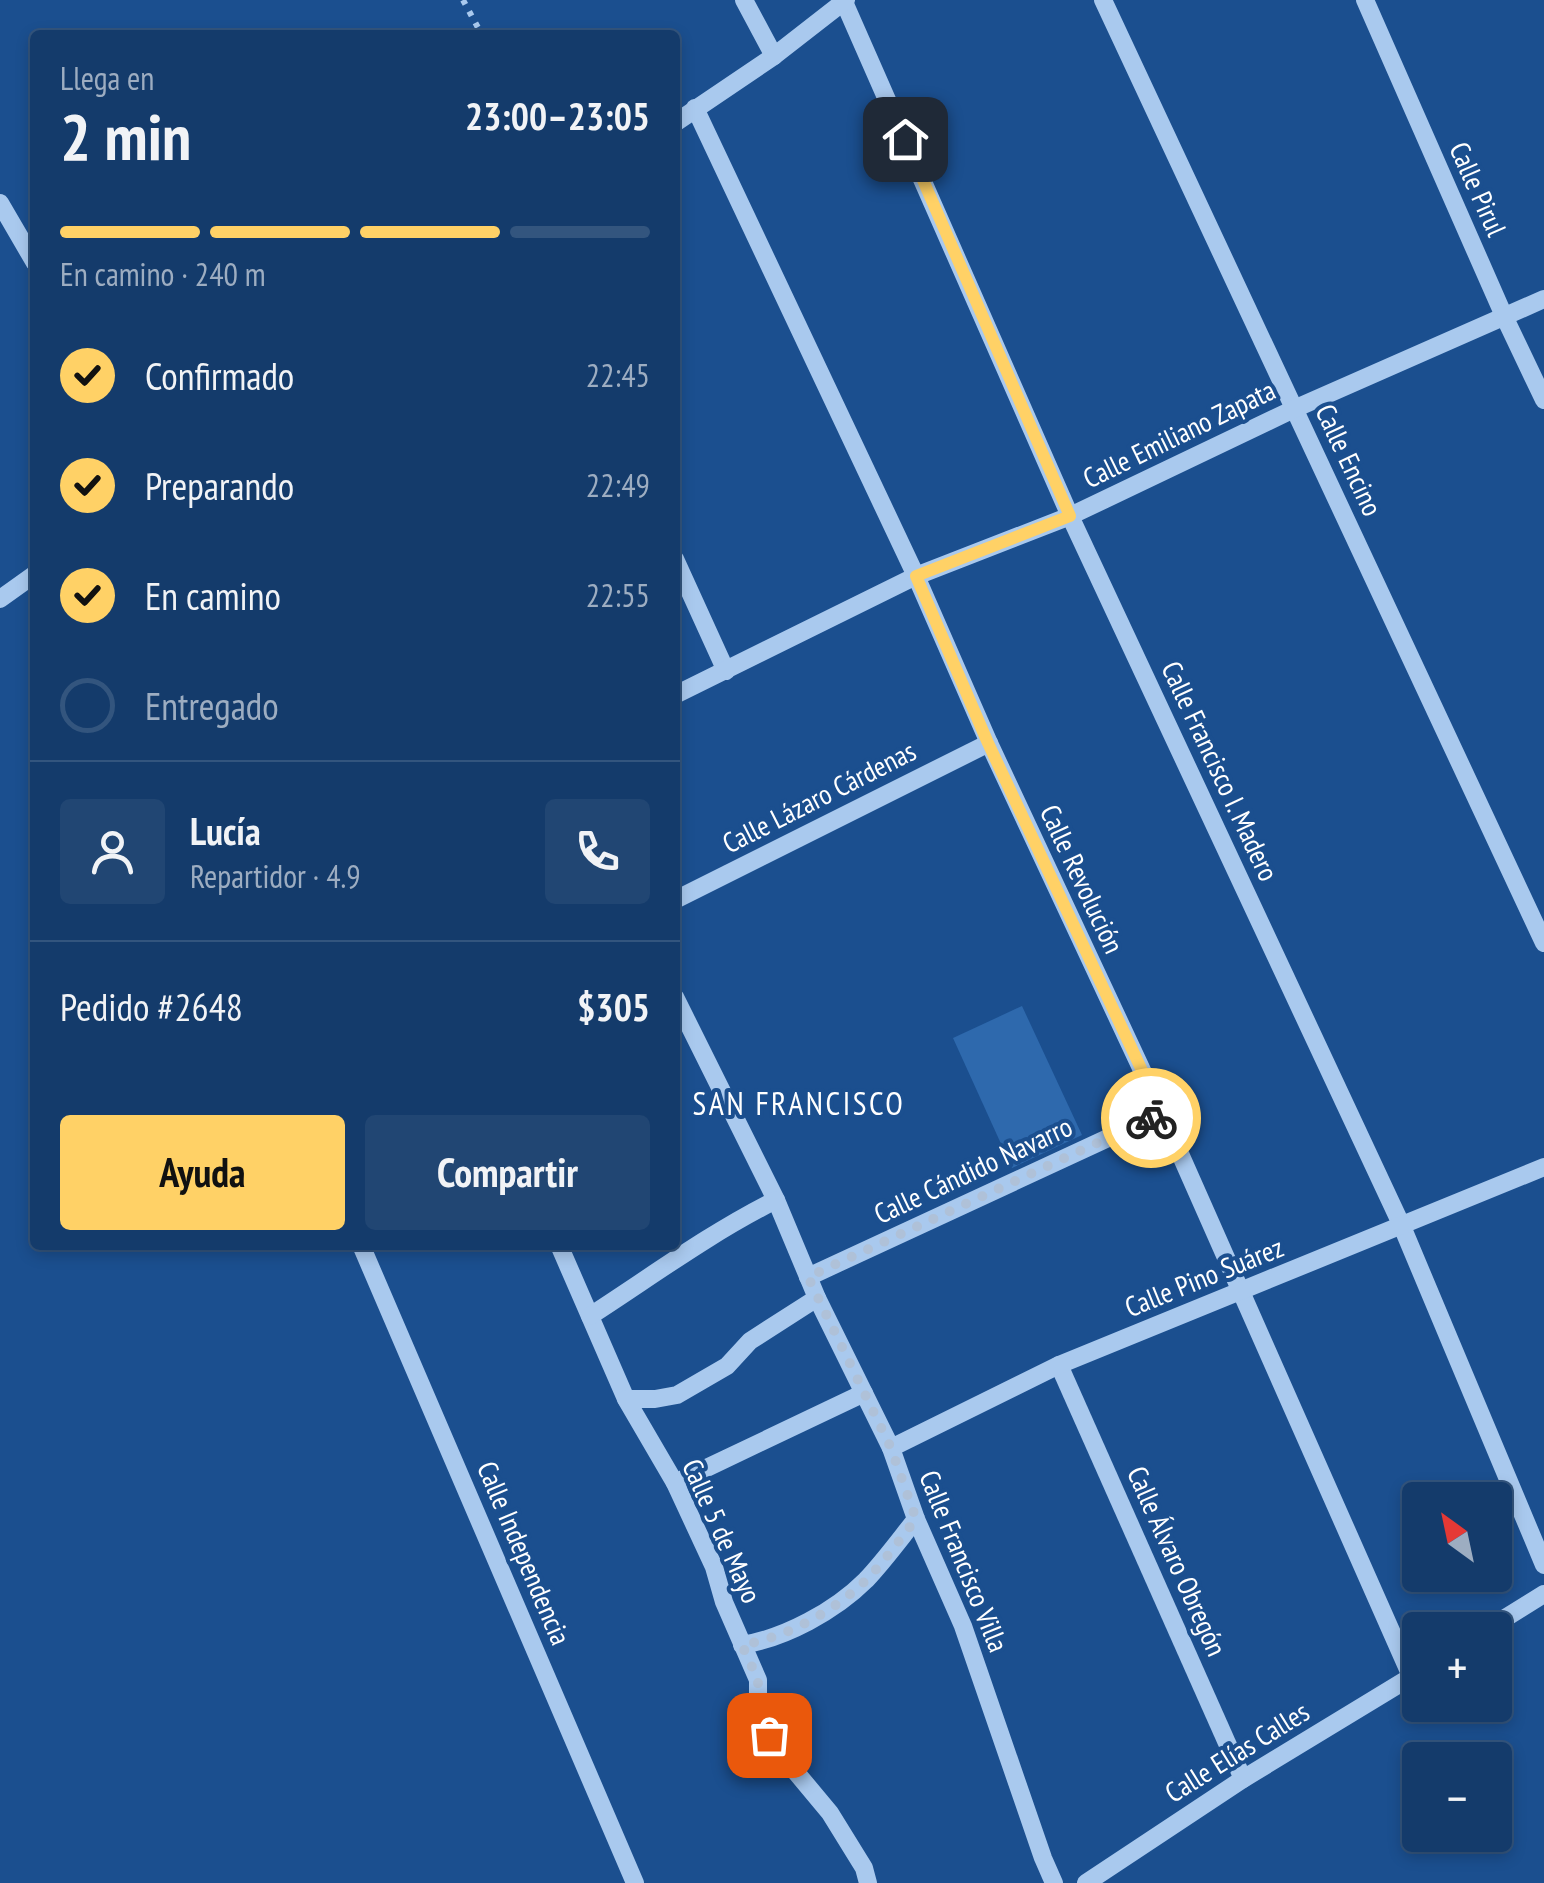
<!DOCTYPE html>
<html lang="es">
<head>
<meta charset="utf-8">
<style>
  :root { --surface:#143b6b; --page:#214673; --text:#f1f3f6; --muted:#9dadc1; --line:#33557e; --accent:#ffd166 }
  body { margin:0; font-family:"PT Sans Narrow",sans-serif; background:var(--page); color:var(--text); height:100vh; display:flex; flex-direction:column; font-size:38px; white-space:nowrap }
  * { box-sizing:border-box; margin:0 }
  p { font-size:32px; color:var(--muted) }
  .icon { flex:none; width:55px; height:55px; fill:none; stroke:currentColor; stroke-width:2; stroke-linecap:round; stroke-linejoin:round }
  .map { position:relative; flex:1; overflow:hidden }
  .drawer { position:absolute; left:30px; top:30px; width:650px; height:1220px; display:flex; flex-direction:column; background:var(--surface); border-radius:10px; box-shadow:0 5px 15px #0003,0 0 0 2px var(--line) }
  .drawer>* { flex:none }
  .needle { width:65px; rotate:327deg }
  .buttons { position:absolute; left:1402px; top:1482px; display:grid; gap:20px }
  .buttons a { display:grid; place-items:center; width:110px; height:110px; border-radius:10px; background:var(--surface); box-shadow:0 5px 15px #0003,0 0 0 2px var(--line); font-size:50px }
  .pin { position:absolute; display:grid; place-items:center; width:85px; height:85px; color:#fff; margin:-42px; border-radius:20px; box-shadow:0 5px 15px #0006 }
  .courier { position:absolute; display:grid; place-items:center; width:100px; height:100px; margin:-50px; border:8px solid #ffd166; border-radius:50%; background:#fff; color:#222; box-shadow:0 2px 12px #0007 }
  .headline em { font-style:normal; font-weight:800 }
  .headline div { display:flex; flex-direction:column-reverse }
  .headline { display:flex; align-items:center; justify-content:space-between; height:170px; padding:0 30px }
  h1 { font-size:65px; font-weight:800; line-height:75px }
  .bar { display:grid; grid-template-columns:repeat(4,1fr); gap:15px 10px; align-content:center; height:120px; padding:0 30px }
  .bar i { height:12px; border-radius:8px; background:var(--line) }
  .bar .selected { background:var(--accent) }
  .bar p { grid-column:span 4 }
  .line { display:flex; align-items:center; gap:25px; padding:0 30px; border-top:2px solid var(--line) }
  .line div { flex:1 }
  .round { display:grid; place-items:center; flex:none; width:105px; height:105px; border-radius:10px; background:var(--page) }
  ol { padding:0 30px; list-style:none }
  li { display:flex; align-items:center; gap:30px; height:110px }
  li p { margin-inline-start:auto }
  li .icon { padding:10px; border-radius:50%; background:var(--accent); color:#111; stroke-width:4 }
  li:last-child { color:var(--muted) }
  li i { width:55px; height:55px; border:5px solid var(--line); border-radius:50% }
  .button { display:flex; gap:20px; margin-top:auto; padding:20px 30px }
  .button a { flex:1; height:115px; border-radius:10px; background:var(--accent); color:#111; font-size:40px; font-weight:800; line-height:115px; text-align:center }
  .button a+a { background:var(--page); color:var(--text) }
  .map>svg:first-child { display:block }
  .pitch { fill:#2e69ad }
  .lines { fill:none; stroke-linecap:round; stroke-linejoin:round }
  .path { stroke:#a9c9ee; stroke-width:6; stroke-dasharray:5 8; stroke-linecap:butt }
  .minor { stroke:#a9c9ee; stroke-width:18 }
  .done { stroke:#afc1d8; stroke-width:10; stroke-dasharray:0 18 }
  .route { stroke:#ffd166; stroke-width:12 }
  .labels { text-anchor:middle; stroke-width:8; stroke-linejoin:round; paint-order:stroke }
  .street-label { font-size:28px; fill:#fff; stroke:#1b4f8f }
  .quarter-label { font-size:32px; letter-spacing:2.5px; fill:#fff; stroke:#1b4f8f }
</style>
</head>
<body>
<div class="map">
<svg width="1544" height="1883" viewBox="0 0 1544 1883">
  <rect width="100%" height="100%" fill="#1b4f8f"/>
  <polygon class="pitch" points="1022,1006 1082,1135 1012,1168 953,1038"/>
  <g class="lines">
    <polyline class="path" points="463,0 482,35"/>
    <g class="minor">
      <polyline points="744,0 774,56"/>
      <polyline points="1103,0 1544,943"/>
      <polyline points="1365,0 1504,316 1544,400"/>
      <polyline points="844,2 1070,516 1401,1224 1544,1565"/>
      <polyline points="695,108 916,576 989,743 1162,1113 1411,1676"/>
      <polyline points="675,123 774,56 846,0"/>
      <polyline points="0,203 35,263"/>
      <polyline points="675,559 726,671"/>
      <polyline points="0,599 35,574"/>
      <polyline points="675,695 916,576 1070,516 1294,409 1544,299"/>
      <polyline points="675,900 989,743"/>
      <polyline points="675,997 776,1200 817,1298 891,1448 916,1519 963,1626 1043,1858 1054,1883"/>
      <polyline points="361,1245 635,1883"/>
      <polyline points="559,1245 626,1399 675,1483 714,1567 724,1602 758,1680 758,1705 761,1720 769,1735 790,1765 830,1813 864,1868 868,1883"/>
      <polyline points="808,1277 1162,1113"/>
      <path d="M 590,1316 C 652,1276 710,1233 776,1200"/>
      <polyline points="1059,1365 1243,1779"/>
      <polyline points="626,1399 655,1399 677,1395 727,1366 750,1341 817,1298"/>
      <polyline points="891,1448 1059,1365 1544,1167"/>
      <polyline points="675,1483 864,1393"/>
      <polyline points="1486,1630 1544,1594"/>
      <path d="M 742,1645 C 785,1638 835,1611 866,1580 C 884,1561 900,1539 916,1519"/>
      <polyline points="1086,1883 1243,1779 1419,1672"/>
    </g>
  </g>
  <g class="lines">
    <path class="done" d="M 769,1735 L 762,1720 L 758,1706 L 758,1680 L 742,1645 C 785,1638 835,1611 866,1580 C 885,1561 900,1539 916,1519 L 891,1448 L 808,1277 L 1151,1118"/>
    <polyline class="route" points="905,139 1070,516 916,576 988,743 1162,1113 1151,1118"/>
  </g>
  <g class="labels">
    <g class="street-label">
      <text transform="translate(1478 189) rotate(66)" y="10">Calle Pirul</text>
      <text transform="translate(1179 434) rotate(-26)" y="10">Calle Emiliano Zapata</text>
      <text transform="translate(1349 460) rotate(65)" y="10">Calle Encino</text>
      <text transform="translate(1220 771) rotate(65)" y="10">Calle Francisco I. Madero</text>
      <text transform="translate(819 797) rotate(-27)" y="10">Calle Lázaro Cárdenas</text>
      <text transform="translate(1082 879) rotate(65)" y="10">Calle Revolución</text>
      <text transform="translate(973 1170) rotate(-25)" y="10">Calle Cándido Navarro</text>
      <text transform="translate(1204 1277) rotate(-22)" y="10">Calle Pino Suárez</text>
      <text transform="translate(722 1531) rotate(66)" y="10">Calle 5 de Mayo</text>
      <text transform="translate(524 1553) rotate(67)" y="10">Calle Independencia</text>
      <text transform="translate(964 1561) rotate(68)" y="10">Calle Francisco Villa</text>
      <text transform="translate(1177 1561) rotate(66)" y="10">Calle Álvaro Obregón</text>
      <text transform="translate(1237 1752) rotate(-32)" y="10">Calle Elías Calles</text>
    </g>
    <g class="quarter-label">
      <text x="799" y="1115">SAN FRANCISCO</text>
    </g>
  </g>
</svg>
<div class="buttons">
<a><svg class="needle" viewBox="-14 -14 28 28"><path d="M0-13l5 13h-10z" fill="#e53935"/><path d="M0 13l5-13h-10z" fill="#9dadc1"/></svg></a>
<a>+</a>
<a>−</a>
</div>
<div class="pin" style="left:769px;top:1735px;background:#ea580c"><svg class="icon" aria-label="bag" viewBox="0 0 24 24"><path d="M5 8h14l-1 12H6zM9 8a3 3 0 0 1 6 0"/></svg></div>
<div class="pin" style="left:905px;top:139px;background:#1f2937"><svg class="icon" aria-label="home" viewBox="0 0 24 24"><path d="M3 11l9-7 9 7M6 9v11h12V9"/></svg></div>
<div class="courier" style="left:1151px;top:1118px"><svg class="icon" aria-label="bike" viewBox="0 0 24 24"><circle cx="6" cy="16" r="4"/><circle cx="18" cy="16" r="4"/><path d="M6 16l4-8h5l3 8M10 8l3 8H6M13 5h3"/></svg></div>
<section class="drawer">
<div class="headline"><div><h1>2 min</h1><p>Llega en</p></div><em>23:00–23:05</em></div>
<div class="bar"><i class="selected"></i><i class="selected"></i><i class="selected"></i><i></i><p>En camino · 240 m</p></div>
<ol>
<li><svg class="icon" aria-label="check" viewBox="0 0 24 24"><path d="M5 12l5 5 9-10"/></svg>Confirmado<p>22:45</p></li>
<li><svg class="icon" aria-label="check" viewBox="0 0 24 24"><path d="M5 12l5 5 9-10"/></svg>Preparando<p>22:49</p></li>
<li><svg class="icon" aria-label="check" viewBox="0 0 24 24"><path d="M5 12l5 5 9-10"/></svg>En camino<p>22:55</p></li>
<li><i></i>Entregado</li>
</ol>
<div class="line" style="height:180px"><a class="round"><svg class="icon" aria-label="person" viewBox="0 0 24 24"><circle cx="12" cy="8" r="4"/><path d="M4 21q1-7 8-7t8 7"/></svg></a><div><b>Lucía</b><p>Repartidor · 4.9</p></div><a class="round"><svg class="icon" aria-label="phone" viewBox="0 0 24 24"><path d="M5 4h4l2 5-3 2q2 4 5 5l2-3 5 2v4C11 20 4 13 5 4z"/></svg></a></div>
<div class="line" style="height:130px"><div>Pedido #2648</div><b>$305</b></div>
<div class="button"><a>Ayuda</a><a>Compartir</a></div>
</section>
</div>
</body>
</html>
